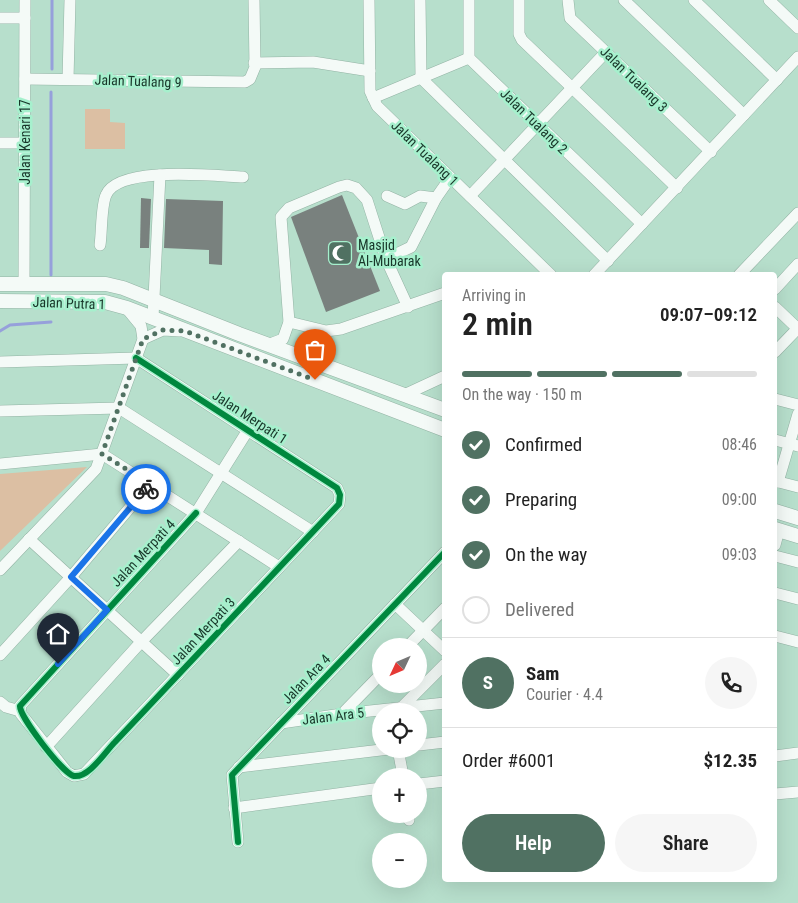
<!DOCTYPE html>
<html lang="en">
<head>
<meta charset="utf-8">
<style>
  :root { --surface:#fff; --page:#f6f6f6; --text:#222; --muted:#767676; --line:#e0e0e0; --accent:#507162 }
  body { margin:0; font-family:"Roboto Condensed",sans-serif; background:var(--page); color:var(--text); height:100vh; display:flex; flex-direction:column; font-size:19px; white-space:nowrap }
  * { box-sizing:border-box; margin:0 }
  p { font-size:16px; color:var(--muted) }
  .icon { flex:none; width:28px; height:28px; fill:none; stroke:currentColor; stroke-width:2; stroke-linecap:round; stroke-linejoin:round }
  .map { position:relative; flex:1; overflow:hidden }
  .details { position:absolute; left:442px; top:272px; width:335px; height:610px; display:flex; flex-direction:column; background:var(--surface); border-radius:5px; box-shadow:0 5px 20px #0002 }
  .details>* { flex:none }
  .needle { width:32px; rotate:226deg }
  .controls { position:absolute; left:372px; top:638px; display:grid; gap:10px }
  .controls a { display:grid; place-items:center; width:55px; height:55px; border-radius:50%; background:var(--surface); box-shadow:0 5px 20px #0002; font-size:25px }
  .pin { position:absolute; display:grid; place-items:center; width:42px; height:42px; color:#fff; margin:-51px -21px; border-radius:50% 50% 50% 0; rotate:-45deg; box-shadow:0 0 5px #0007 }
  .pin .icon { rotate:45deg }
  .courier { position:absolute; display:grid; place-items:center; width:50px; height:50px; margin:-25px; border:4px solid #1a73e8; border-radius:50%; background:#fff; color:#222; box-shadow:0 1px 6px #0007 }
  .summary em { font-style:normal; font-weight:600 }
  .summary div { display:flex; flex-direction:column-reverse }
  .summary { display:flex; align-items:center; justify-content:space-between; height:85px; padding:0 20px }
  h1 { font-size:32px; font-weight:600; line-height:38px }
  .bar { display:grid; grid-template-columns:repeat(4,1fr); gap:8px 5px; align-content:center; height:60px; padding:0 20px }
  .bar i { height:6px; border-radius:4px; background:var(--line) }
  .bar .on { background:var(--accent) }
  .bar p { grid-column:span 4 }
  .line { display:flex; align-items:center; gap:12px; padding:0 20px; border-top:1px solid var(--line) }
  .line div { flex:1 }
  .round { display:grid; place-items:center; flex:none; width:52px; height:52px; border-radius:26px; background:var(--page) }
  ol { padding:0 20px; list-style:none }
  li { display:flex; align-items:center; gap:15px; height:55px }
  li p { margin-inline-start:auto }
  li .icon { padding:5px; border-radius:50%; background:var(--accent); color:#fff; stroke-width:4 }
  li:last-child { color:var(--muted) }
  li i { width:28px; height:28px; border:2px solid var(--line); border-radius:50% }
  .action { display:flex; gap:10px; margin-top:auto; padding:10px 20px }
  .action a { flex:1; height:58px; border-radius:30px; background:var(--accent); color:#fff; font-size:20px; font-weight:600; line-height:58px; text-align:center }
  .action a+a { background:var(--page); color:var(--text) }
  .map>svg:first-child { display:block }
  .green { fill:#dcbfa3 }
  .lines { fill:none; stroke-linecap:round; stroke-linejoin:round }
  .stream { stroke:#96a0db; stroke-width:3 }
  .building { fill:#79817e }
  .minor-casing { stroke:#93b3a4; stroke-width:12 }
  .major-casing { stroke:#93b3a4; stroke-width:15 }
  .minor { stroke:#f4faf7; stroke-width:11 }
  .major { stroke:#f4faf7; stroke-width:14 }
  .cycleway-casing { stroke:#a6f0cd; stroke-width:9 }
  .cycleway { stroke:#00873e; stroke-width:6 }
  .done { stroke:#507162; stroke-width:5; stroke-dasharray:0 9 }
  .route { stroke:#1a73e8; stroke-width:6 }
  .labels { text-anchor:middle; stroke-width:5; stroke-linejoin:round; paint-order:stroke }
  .street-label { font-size:14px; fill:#183629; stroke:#a6f0cd }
  .poi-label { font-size:14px; fill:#183629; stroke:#a6f0cd; text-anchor:start }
</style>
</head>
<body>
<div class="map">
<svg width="798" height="903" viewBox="0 0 798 903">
  <rect width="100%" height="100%" fill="#b7dfcc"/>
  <g class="green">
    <polygon points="85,109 110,109 110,122 125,123 125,149 85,149"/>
    <polygon points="87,467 0,551 0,474"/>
  </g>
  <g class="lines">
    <g class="stream">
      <polyline points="52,69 52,0"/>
      <polyline points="51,92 51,275"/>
      <polyline points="0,331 10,325 51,322"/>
    </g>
  </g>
  <g class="building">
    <polygon points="342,195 380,291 326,312 291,217"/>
    <polygon points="141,198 151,199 149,248 140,248"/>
    <polygon points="166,199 223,201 222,265 209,264 209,250 164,248"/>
  </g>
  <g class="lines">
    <defs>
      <g id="minor">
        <polyline points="369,0 370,91 377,106 551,275"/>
        <polyline points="420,0 421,78 608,261"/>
        <polyline points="469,0 469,58 642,224"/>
        <polyline points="519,0 519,34 522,40 677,188"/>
        <polyline points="568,0 570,18 711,152"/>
        <polyline points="624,0 744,115"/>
        <polyline points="694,0 777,80"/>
        <polyline points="769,0 798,28"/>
        <polyline points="0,18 25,18"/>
        <polyline points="254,63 313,62 370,71"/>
        <polyline points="25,79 245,82 250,79 255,67 254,0"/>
        <polyline points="68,79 70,0"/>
        <polyline points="373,98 469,58"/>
        <polyline points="0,143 25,143"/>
        <polyline points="387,196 405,204 420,196 436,198"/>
        <polyline points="470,196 606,52"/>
        <path d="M 100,245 C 102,232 101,206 106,195 C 118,165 216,176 243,177"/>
        <polyline points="386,259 411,247 436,198 450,178"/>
        <polyline points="594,275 798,57"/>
        <polyline points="739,275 798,213"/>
        <polyline points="24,284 25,0"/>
        <polyline points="775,289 798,264"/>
        <polyline points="775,307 797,328"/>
        <polyline points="153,318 160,175"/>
        <polyline points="289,322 326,331 341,329 445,293"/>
        <polyline points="143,339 163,330 180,331"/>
        <polyline points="270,344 283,339 289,322 281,217 289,208 339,187 347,185 356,188 367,200 386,259 408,307"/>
        <polyline points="775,352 798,328"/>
        <polyline points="136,358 337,488 340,495 339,504 84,774 74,776 67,772 21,714 20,706 196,513 248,430"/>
        <polyline points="0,362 136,358"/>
        <polyline points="404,395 445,376"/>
        <polyline points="775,399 798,405"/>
        <polyline points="0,411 119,408 313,532"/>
        <polyline points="775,440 798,446"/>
        <polyline points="102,454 279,567"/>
        <polyline points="0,464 102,454"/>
        <polyline points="775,481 798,487"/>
        <polyline points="778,482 798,414"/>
        <polyline points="29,539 178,675"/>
        <polyline points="775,545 779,530"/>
        <polyline points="775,556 798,562"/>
        <polyline points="0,570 96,469 143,339 141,326 127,309"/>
        <polyline points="775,593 798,599"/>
        <polyline points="395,604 445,651"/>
        <polyline points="775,636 798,642"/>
        <polyline points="408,646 445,608"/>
        <polyline points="0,655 71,577 150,484"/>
        <polyline points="0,702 6,707 20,711"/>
        <polyline points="400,709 445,664"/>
        <polyline points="342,714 381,674"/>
        <polyline points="281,723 342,714 445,703"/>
        <polyline points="419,745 445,742"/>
        <polyline points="46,747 141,642 239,541"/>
        <polyline points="398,749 403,776"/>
        <polyline points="775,756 798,753"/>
        <polyline points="239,767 389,749"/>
        <polyline points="419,784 445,781"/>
        <polyline points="775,794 798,792"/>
        <polyline points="234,808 381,788"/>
        <polyline points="408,814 409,820"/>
        <polyline points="238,842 232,775 445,552"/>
      </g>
      <g id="major">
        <polyline points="0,284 106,284 123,288 239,334 445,410"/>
        <polyline points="0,301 105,302 127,308 445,430"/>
        <polyline points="775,511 798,518"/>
        <polyline points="775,529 798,536"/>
      </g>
    </defs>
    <use href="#minor" class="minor-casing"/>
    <use href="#major" class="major-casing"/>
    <use href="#minor" class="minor"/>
    <use href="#major" class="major"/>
    <defs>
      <g id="cycleway">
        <path d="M 136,358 L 337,488 L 340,495 L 339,504 L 115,742 C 105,752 89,778 74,776 C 63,774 19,716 20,706 L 196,513"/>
        <polyline points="238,842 232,775 445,552"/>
      </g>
    </defs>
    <use href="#cycleway" class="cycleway-casing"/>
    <use href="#cycleway" class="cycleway"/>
  </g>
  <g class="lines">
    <polyline class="done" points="146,489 150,484 102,454 143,339 163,330 185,331 315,380"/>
    <polyline class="route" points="58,664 107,610 71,577 146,489"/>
  </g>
  <defs>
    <symbol id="mosque-square" viewBox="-11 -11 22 22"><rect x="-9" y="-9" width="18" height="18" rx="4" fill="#507162" stroke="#a6f0cd"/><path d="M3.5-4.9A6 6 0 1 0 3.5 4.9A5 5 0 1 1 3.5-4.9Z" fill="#fff"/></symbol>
  </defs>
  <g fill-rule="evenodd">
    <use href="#mosque-square" x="326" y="239" width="28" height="28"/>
  </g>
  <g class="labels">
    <g class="street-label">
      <text transform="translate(634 79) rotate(44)" y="5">Jalan Tualang 3</text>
      <text transform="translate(138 81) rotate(2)" y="5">Jalan Tualang 9</text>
      <text transform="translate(534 121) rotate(44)" y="5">Jalan Tualang 2</text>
      <text transform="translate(25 142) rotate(-90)" y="5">Jalan Kenari 17</text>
      <text transform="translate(425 153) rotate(44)" y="5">Jalan Tualang 1</text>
      <text transform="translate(69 303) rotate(2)" y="5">Jalan Putra 1</text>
      <text transform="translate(250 417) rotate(33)" y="5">Jalan Merpati 1</text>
      <text transform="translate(143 553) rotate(-47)" y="5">Jalan Merpati 4</text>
      <text transform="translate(203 631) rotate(-47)" y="5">Jalan Merpati 3</text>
      <text transform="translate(306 679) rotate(-46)" y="5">Jalan Ara 4</text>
      <text transform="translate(333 716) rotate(-7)" y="5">Jalan Ara 5</text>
    </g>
    <g class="poi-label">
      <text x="358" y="250">Masjid<tspan x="358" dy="16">Al-Mubarak</tspan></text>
    </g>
  </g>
</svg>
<div class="controls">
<a><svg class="needle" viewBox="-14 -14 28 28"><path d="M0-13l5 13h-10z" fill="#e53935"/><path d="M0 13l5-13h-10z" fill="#767676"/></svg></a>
<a><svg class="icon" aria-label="locate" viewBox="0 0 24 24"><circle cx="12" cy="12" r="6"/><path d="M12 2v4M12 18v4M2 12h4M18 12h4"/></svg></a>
<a>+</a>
<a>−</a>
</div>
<div class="pin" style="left:315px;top:380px;background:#ea580c"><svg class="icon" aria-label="bag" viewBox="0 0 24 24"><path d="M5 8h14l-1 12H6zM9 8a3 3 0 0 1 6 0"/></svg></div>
<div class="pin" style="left:58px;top:664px;background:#1f2937"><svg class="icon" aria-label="home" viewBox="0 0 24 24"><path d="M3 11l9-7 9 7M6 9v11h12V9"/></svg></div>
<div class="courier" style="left:146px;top:489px"><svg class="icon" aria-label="bike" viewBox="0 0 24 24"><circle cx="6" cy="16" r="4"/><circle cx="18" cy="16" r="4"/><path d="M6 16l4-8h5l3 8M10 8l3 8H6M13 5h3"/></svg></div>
<section class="details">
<div class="summary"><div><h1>2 min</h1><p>Arriving in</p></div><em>09:07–09:12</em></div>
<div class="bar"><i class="on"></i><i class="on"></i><i class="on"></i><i></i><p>On the way · 150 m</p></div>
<ol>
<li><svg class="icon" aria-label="check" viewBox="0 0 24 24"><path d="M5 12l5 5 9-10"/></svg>Confirmed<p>08:46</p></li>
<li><svg class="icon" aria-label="check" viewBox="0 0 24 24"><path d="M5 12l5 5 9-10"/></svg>Preparing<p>09:00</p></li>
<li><svg class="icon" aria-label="check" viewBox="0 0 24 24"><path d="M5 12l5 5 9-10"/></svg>On the way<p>09:03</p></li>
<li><i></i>Delivered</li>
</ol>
<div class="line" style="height:90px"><b class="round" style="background:var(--accent);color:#fff">S</b><div><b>Sam</b><p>Courier · 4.4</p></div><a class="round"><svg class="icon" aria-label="phone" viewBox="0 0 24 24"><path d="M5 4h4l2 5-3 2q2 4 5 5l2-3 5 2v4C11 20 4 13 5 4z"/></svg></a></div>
<div class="line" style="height:65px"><div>Order #6001</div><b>$12.35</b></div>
<div class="action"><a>Help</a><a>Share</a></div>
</section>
</div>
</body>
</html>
